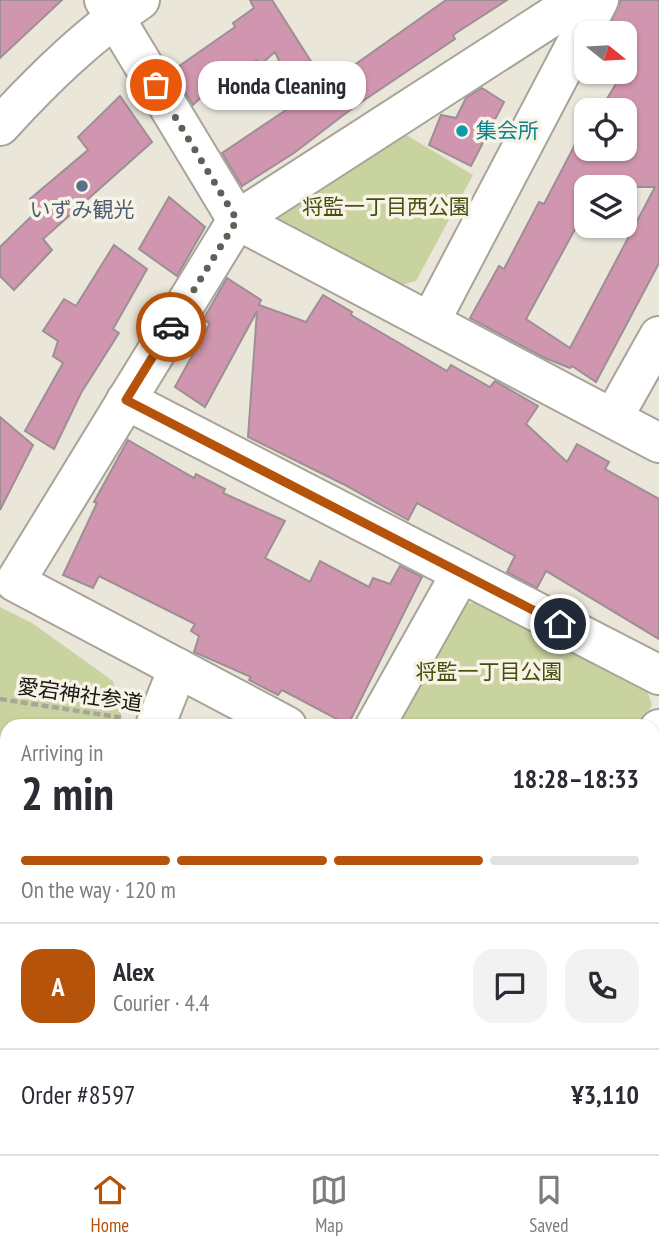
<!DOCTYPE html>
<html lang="en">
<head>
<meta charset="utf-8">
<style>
  :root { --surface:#fff; --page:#f2f2f3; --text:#2b2b33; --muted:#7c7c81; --line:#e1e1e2; --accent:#b45309 }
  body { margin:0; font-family:"PT Sans Narrow","Noto Sans JP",sans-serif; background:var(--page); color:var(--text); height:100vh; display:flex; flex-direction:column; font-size:26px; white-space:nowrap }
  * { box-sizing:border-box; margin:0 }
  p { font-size:23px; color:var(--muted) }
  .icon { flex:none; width:38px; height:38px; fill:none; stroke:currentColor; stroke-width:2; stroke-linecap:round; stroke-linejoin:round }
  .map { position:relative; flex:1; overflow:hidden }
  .drawer { position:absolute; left:0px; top:719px; width:660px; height:436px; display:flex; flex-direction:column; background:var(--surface); border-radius:21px 21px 0 0; box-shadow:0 2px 5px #0004 }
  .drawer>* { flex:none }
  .needle { width:46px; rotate:108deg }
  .controls { position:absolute; left:574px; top:21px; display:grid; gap:14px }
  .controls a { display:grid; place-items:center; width:63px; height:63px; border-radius:14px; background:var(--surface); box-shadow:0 2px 5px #0004; font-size:35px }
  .pin { position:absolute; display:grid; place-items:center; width:60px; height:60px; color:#fff; margin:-30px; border:4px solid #fff; border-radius:50%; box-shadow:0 2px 7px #0007 }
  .courier { position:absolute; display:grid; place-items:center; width:70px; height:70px; margin:-35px; border:5px solid #b45309; border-radius:50%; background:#fff; color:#222; box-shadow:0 2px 9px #0007 }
  .bubble { position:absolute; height:49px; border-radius:21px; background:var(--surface); box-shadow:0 2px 5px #0004; font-size:23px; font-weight:700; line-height:49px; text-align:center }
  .head em { font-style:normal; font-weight:700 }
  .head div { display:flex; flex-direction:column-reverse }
  .head { display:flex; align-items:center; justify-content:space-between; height:119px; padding:0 21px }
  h1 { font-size:46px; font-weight:700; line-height:52px }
  .bar { display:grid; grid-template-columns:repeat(4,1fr); gap:10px 7px; align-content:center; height:84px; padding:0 21px }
  .bar i { height:9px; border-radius:5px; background:var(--line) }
  .bar .current { background:var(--accent) }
  .bar p { grid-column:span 4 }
  .line { display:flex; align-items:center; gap:18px; padding:0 21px; border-top:2px solid var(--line) }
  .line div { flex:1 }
  .round { display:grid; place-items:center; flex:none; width:74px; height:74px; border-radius:21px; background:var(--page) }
  .tab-bar { display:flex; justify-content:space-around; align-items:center; height:98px; border-top:2px solid var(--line); background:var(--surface); font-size:19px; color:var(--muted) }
  .tab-bar a { display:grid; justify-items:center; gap:4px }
  .tab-bar .current { color:var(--accent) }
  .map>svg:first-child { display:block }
  .green { fill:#c9d39f }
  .building { fill:#d196af; stroke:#9d8f94; stroke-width:2; fill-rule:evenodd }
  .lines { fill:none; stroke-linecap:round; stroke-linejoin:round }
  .minor-casing { stroke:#a7a498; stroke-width:42 }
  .path { stroke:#a8a59b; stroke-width:4.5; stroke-dasharray:7 3.5; stroke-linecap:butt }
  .minor { stroke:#fff; stroke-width:38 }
  .done { stroke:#615f57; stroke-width:7; stroke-dasharray:0 12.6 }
  .route { stroke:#b45309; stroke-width:9 }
  .culture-dot { fill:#0f9aa8; stroke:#f7f3e7; stroke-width:2.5 }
  .service-dot { fill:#5c6f8a; stroke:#f7f3e7; stroke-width:2.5 }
  .labels { text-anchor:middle; stroke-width:7; stroke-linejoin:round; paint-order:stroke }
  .culture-label { font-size:21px; fill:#0d838f; stroke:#f7f3e7; text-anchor:start }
  .park-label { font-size:21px; fill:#474f0d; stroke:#f7f3e7 }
  .service-label { font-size:21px; fill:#4e5e75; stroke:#f7f3e7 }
  .street-label { font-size:21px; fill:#171611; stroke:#f7f3e7 }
</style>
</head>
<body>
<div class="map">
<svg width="659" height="1154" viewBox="0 0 659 1154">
  <rect width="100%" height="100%" fill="#eae6da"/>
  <g class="green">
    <polygon points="393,127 473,175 416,281 401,285 276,217"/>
    <polygon points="469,603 476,603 648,693 652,705 640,726 396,726 461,607"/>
    <polygon points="0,607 32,623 113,681 121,714 116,726 7,726 7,1148 76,1148 75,1154 0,1154"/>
  </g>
  <g class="building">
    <polygon points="0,0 62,0 0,58"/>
    <polygon points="250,0 272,0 326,85 446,0 507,0 453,35 455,39 354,107 294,153 242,186 222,153 298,102 275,52 260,65 257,60 210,89 193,105 172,71 235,27 233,23 254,8"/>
    <path d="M 621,0 L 659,0 L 659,263 L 596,382 L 572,366 L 570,368 L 545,358 L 470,318 L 499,266 L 504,269 L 539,202 L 544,204 L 579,137 L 583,140 L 586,134 L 586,149 L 625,149 L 625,110 L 600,110 L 635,53 L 625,47 L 625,33 L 606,33 ZM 586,187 L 655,187 L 570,348 L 526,319 L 586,209 Z"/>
    <polygon points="482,88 504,102 471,166 429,145 441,115 456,118 466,98"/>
    <polygon points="120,96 152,142 43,239 52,250 14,290 0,276 0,247 38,210 30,199 88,150 78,137"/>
    <polygon points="169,197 205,227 177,276 139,249"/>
    <polygon points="114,245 147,269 113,329 119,333 81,393 54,449 25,431 63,363 53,356 58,341 43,331 64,299 76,306"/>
    <polygon points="227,278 261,300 259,305 306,322 323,295 352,312 351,315 447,371 451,365 490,387 495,381 538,406 526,424 567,462 577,444 609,462 605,469 659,499 659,639 546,571 537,588 507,572 515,556 417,503 408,520 343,484 248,437 257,311 205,407 175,387 210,323 203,320"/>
    <polygon points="0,417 33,445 0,510"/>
    <polygon points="128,440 194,478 196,474 225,489 223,493 285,521 265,558 310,582 320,561 369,587 373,578 390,584 400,566 422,577 348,725 282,690 278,695 249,680 251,677 194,652 199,636 191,631 195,624 99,576 93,588 63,575 97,503 94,502"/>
  </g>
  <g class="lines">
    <defs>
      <g id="minor">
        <polyline points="104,0 237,220 659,443"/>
        <path d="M 0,126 C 43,79 87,36 140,0"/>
        <polyline points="430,322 599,0"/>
        <polyline points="126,400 659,675"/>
        <polyline points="613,418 659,336"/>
        <polyline points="155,726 178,668"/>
        <polyline points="287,726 15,582 237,220 578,0"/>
        <polyline points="375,726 461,573"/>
        <polyline points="653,740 659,729"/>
        <polyline points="653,1005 659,1013"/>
        <polyline points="557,1148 562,1154"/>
        <polyline points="111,1154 112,1148"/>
        <polyline points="352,1154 354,1148"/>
      </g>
    </defs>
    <use href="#minor" class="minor-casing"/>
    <polyline class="path" points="0,699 124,718"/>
    <use href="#minor" class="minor"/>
  </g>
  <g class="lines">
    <polyline class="done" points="156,85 237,220 171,327"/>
    <polyline class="route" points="171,327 126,400 560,624"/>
  </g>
  <circle class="culture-dot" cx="462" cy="131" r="7"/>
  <circle class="service-dot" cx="82" cy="186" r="7"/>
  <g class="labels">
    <g class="culture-label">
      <text x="476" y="138">集会所</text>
    </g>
    <g class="park-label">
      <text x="386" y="214">将監一丁目西公園</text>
      <text x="489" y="679">将監一丁目公園</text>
    </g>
    <g class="service-label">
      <text x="82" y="217">いずみ観光</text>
    </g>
    <g class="street-label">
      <text transform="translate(80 695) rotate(8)" y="7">愛宕神社参道</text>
    </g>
  </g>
</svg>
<div class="controls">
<a><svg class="needle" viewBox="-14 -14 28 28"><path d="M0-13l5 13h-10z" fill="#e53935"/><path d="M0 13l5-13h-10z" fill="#7c7c81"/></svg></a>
<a><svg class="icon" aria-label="locate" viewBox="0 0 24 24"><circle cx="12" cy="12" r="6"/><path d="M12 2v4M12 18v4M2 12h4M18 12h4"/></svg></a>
<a><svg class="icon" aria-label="layers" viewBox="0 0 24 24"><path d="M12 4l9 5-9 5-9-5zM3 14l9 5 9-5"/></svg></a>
</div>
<div class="pin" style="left:156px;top:85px;background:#ea580c"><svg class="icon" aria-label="bag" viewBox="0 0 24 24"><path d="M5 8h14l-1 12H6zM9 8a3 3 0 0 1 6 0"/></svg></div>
<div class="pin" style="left:560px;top:624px;background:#1f2937"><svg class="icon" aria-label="home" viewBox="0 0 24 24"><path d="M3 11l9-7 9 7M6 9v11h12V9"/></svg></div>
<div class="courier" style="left:171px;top:327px"><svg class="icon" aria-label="car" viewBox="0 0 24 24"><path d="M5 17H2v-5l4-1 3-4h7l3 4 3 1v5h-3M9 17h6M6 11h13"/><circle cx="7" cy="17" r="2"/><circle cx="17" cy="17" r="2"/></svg></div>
<div class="bubble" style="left:198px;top:61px;width:168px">Honda Cleaning</div>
<section class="drawer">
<div class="head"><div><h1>2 min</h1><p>Arriving in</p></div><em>18:28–18:33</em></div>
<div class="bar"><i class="current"></i><i class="current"></i><i class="current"></i><i></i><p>On the way · 120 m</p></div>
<div class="line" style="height:126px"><b class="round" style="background:var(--accent);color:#fff">A</b><div><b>Alex</b><p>Courier · 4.4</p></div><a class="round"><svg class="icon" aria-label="chat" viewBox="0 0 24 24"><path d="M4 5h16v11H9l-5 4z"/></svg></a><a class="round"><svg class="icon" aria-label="phone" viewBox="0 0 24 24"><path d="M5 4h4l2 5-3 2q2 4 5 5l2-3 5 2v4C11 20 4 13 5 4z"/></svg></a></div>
<div class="line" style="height:91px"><div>Order #8597</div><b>¥3,110</b></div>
</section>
</div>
<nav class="tab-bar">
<a class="current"><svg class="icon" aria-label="home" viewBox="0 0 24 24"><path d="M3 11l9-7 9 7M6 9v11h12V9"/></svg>Home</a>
<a><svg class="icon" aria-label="map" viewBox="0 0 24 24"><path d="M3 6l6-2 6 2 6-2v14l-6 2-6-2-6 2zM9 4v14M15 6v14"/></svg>Map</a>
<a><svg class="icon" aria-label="saved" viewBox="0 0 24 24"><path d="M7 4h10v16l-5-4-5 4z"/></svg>Saved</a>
</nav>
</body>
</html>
